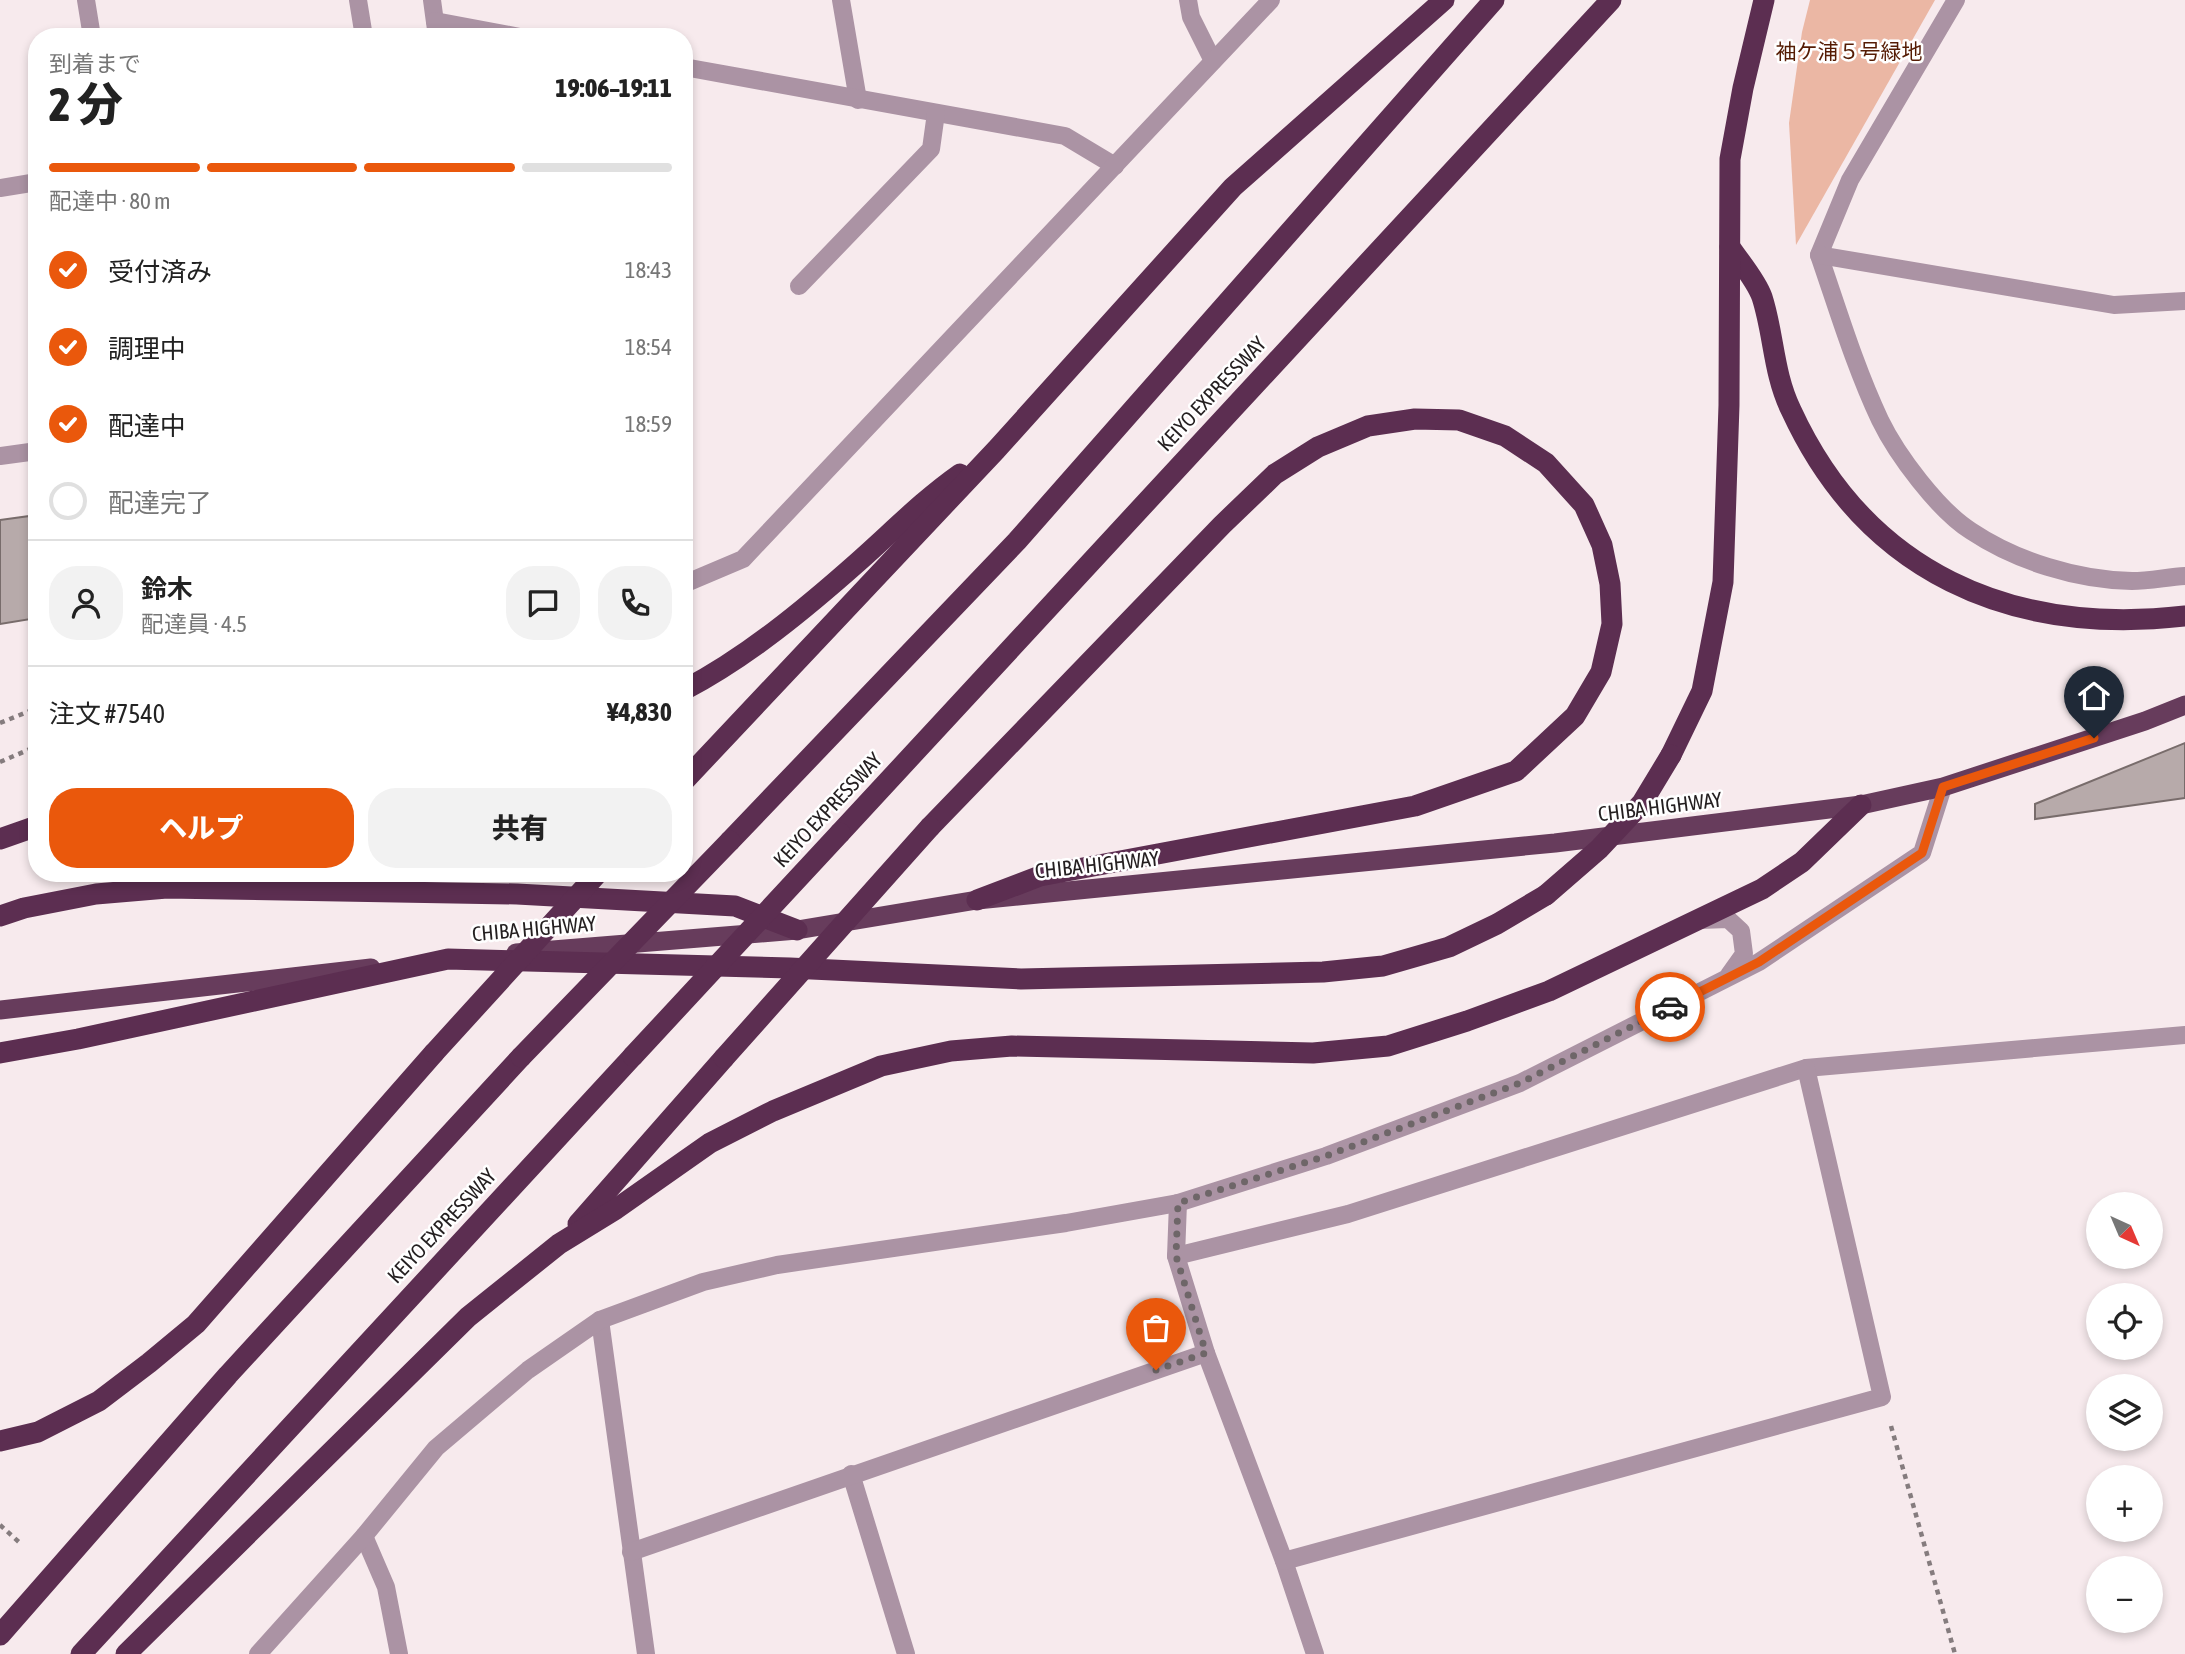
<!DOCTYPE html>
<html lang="ja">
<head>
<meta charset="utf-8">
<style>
  :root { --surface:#fff; --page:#f2f2f2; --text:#222; --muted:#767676; --line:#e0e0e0; --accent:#ea580c }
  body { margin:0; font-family:"Asap Condensed","Noto Sans JP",sans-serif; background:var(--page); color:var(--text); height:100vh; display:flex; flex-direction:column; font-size:26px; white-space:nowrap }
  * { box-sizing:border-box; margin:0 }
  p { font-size:23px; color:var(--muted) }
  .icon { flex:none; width:38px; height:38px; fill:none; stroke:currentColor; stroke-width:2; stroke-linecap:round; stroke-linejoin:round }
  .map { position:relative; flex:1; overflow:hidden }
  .side { position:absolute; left:28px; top:28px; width:665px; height:854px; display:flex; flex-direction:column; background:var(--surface); border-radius:28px; box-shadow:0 4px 10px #0003 }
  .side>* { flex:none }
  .needle { width:46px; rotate:136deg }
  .fabs { position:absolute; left:2086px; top:1192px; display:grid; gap:14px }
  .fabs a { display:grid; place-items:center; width:77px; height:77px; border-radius:50%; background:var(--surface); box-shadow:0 4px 10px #0003; font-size:35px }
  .pin { position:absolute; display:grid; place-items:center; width:60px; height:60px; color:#fff; margin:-72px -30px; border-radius:50% 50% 50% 0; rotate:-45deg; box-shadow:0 0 7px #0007 }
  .pin .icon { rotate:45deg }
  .courier { position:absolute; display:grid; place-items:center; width:70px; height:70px; margin:-35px; border:5px solid #ea580c; border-radius:50%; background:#fff; color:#222; box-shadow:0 2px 9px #0007 }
  .summary em { font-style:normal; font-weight:800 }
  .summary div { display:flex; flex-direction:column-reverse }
  .summary { display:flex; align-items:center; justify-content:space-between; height:119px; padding:0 21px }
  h1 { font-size:46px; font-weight:800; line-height:52px }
  .bar { display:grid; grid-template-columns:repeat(4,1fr); gap:10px 7px; align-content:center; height:84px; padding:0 21px }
  .bar i { height:9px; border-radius:5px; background:var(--line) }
  .bar .on { background:var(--accent) }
  .bar p { grid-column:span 4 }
  .line { display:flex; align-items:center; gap:18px; padding:0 21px; border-top:2px solid var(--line) }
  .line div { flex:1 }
  .round { display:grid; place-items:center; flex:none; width:74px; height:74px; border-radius:28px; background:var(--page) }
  ol { padding:0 21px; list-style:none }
  li { display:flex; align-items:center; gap:21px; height:77px }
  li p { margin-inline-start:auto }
  li .icon { padding:7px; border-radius:50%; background:var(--accent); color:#fff; stroke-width:4 }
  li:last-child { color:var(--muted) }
  li i { width:38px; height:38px; border:4px solid var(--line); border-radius:50% }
  .primary-button { display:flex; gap:14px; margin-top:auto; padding:14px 21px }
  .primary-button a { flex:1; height:80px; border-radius:28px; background:var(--accent); color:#fff; font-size:28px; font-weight:800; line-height:80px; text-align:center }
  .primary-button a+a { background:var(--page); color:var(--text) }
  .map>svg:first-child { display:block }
  .green { fill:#ebb7a4 }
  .building { fill:#b7aaaa; stroke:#786c6b; stroke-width:2 }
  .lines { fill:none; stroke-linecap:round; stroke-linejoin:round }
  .path { stroke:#857c7e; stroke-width:4.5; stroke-dasharray:5 5; stroke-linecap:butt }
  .service { stroke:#ab93a4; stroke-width:18 }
  .minor { stroke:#ab93a4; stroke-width:18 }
  .tertiary { stroke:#ab93a4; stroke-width:18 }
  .trunk { stroke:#673c5c; stroke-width:19 }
  .motorway { stroke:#5c2e51; stroke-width:21 }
  .motorway-bridge { stroke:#5c2e51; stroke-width:21 }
  .done { stroke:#6e6668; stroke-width:7; stroke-dasharray:0 12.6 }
  .route { stroke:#ea580c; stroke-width:9 }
  .labels { text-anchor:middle; stroke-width:5; stroke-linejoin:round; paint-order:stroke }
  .park-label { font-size:21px; fill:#551c04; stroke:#fff }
  .street-label { font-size:21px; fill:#241f20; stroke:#fff }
</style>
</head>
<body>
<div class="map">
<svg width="2185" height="1654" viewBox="0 0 2185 1654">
  <rect width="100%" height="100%" fill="#f7eaed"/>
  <polygon class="green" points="1810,0 1935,0 1796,245 1789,123 1802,32"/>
  <g class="building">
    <polygon points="37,515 37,618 0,624 0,520"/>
    <polygon points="2185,743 2185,798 2035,819 2035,804"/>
  </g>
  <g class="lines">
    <g class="path">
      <polyline points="0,723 37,708"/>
      <polyline points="0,762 37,746"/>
      <polyline points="1891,1426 1955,1654"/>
      <polyline points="0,1525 20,1543"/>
    </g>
    <polyline class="service" points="851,1474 906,1654"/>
    <g class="minor">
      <polyline points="86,0 92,37"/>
      <polyline points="432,0 437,37"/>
      <polyline points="841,0 858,100"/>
      <polyline points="1188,0 1191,17 1213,61"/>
      <path d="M 1956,0 L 1850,180 L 1819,255 C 1838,310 1855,367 1880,420 C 1897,455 1938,510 1971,531 C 2016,561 2077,580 2132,581 C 2149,581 2168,577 2185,576"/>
      <polyline points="435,21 520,37"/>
      <polyline points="684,67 1065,136 1115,166"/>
      <polyline points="1819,255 2114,305 2185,301"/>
      <polyline points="799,286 931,149 936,113"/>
      <polyline points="0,456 37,451"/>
      <polyline points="1700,920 1728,919 1741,931 1744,954 1729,975"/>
      <polyline points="1178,1203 1176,1256 1206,1353 1284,1561 1315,1654"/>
      <polyline points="1176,1256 1348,1214 1806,1068 2185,1035"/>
      <polyline points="600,1320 646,1654"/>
      <polyline points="364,1536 386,1587 399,1654"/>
      <polyline points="631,1552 1206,1353"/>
      <polyline points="1284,1561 1882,1397 1806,1068"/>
      <polyline points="258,1654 364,1536 436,1448 528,1370 600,1320 703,1282 777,1265 1066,1223 1178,1203 1326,1156 1520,1083 1759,962 1922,853 1943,787"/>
    </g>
    <g class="tertiary">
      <polyline points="358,0 364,37"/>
      <polyline points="0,188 37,182"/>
      <polyline points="684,584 743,559 1271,0"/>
    </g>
    <g class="trunk">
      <polyline points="516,953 797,930 977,900 1555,843 1861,805 1943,787 2145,721 2185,705"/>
      <polyline points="0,1010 371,968"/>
    </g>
    <g class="motorway">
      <path d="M 1730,247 C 1740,262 1756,280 1762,297 C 1774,334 1773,373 1791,410 C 1866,573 2011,636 2185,616"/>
      <path d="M 684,690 C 747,657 805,609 858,562 C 892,532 923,500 960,474"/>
      <polyline points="1671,755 1702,691 1723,582 1729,405 1730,159 1743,88 1764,0"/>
      <polyline points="684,781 996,450 1233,187 1444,0"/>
      <polyline points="930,827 1222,525 1275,474 1318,447 1368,426 1415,419 1459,420 1505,436 1546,463 1584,505 1602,545 1610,584 1612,624 1601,672 1575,716 1516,771 1415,806 1040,876 977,900"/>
      <polyline points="840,833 1611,0"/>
      <polyline points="0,839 37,826"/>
      <polyline points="730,841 1017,541 1494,0"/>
      <polyline points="0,916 24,908 96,894 167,888 517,894 735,906 797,930"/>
      <polyline points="0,1053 78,1039 448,959 790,968 1021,979 1323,972 1383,966 1449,947 1497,924 1546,895"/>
      <polyline points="578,1224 724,1058"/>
      <polyline points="0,1441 38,1432 99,1401 149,1363 196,1324 434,1053"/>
      <polyline points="0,1635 228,1375 521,1057"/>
      <polyline points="81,1654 633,1056"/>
      <polyline points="126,1654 468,1317 559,1244 616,1209 710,1143 773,1111 881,1066 951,1051 1012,1046 1313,1053 1388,1046 1467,1021 1549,991 1762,889 1802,862 1861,805"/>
    </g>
    <g class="motorway-bridge">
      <polyline points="1546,895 1599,849 1642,803 1671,755"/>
      <polyline points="434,1053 598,873"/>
      <polyline points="633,1056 840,833"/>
      <polyline points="521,1057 730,841"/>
      <polyline points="724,1058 930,827"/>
    </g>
  </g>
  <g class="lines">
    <polyline class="done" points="1156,1370 1206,1353 1176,1256 1178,1203 1326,1156 1520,1083 1670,1007"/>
    <polyline class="route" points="1670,1007 1759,962 1922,853 1943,787 2094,738"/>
  </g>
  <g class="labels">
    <g class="park-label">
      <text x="1849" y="59">袖ケ浦５号緑地</text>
    </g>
    <g class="street-label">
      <text transform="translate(1212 394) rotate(-47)" y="7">KEIYO EXPRESSWAY</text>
      <text transform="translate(1660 807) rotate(-7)" y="7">CHIBA HIGHWAY</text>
      <text transform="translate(828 810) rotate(-47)" y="7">KEIYO EXPRESSWAY</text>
      <text transform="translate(1097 865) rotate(-6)" y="7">CHIBA HIGHWAY</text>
      <text transform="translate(534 929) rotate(-5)" y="7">CHIBA HIGHWAY</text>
      <text transform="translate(442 1226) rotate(-47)" y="7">KEIYO EXPRESSWAY</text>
    </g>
  </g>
</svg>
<div class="fabs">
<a><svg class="needle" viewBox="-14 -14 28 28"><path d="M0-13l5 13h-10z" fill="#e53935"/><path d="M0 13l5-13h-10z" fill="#767676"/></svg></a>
<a><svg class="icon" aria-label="locate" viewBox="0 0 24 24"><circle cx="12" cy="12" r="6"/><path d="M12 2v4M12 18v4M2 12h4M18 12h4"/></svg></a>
<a><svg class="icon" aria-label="layers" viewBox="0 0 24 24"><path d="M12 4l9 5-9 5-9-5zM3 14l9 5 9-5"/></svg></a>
<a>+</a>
<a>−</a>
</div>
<div class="pin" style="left:1156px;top:1370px;background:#ea580c"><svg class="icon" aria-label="bag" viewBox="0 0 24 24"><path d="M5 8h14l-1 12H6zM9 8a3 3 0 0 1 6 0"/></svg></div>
<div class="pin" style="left:2094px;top:738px;background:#1f2937"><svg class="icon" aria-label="home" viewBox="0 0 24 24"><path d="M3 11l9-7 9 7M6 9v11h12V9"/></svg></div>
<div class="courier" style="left:1670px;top:1007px"><svg class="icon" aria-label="car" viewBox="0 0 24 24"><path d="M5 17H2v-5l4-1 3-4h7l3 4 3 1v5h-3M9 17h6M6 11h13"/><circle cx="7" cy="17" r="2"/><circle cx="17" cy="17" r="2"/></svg></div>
<section class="side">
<div class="summary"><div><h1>2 分</h1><p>到着まで</p></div><em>19:06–19:11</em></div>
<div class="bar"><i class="on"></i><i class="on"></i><i class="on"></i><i></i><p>配達中 · 80 m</p></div>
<ol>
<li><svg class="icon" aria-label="check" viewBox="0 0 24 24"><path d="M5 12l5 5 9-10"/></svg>受付済み<p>18:43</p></li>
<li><svg class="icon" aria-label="check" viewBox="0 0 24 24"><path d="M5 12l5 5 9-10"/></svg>調理中<p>18:54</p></li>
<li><svg class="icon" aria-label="check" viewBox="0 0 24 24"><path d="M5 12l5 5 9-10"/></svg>配達中<p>18:59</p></li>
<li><i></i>配達完了</li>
</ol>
<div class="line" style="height:126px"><a class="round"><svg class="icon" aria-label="person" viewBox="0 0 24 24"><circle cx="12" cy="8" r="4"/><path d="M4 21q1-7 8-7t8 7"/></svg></a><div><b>鈴木</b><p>配達員 · 4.5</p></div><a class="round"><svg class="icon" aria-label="chat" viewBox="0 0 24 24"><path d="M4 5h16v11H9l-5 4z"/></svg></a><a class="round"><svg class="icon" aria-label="phone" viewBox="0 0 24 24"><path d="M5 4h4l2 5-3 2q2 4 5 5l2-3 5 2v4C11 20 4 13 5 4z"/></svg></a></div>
<div class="line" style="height:91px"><div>注文 #7540</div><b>¥4,830</b></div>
<div class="primary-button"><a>ヘルプ</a><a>共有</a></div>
</section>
</div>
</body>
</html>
